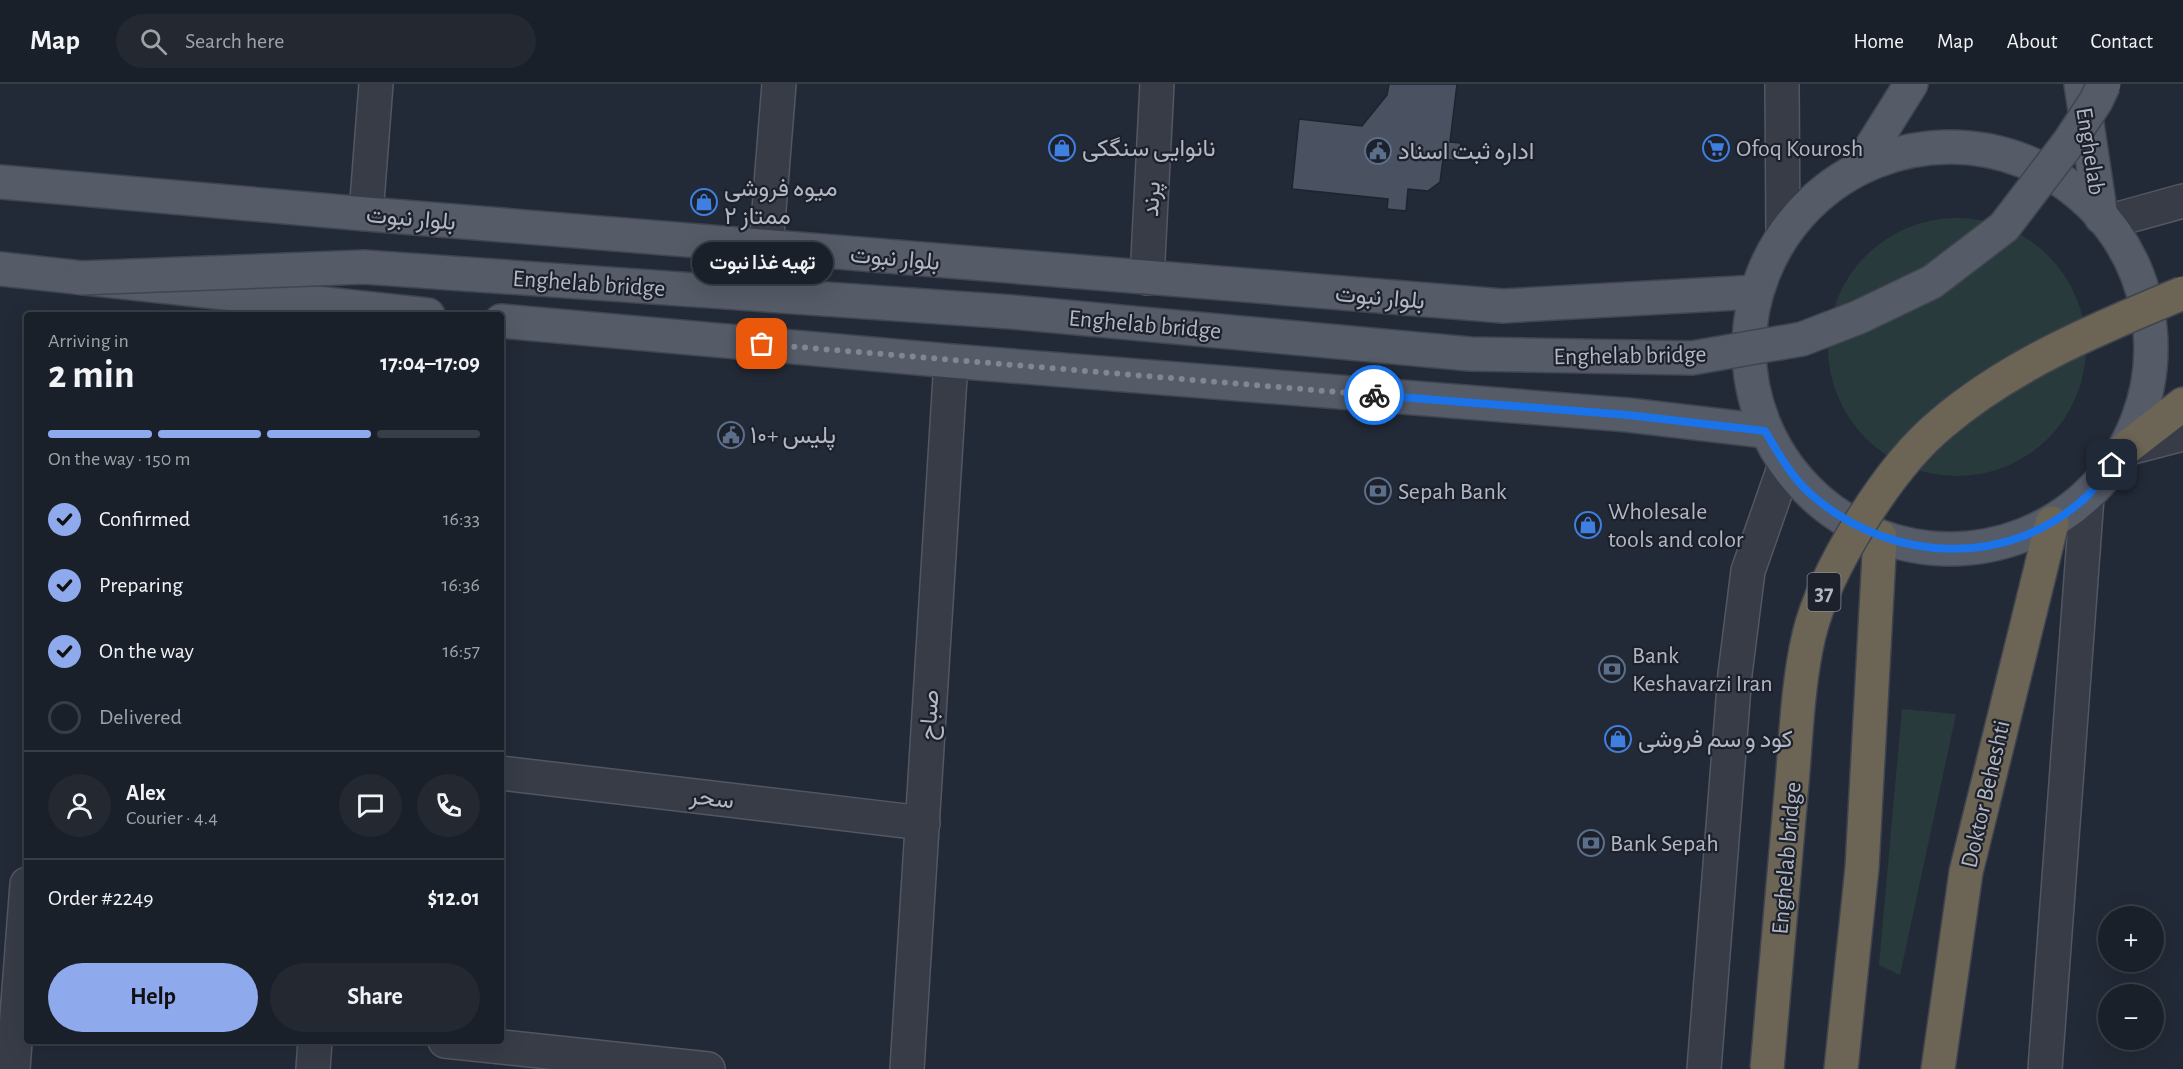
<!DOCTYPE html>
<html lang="en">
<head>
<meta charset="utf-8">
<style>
  :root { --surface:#1a2029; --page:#232831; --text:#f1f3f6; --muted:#9fa3a8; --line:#383e46; --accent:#8eaaec }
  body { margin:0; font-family:"Alegreya Sans",Vazirmatn,sans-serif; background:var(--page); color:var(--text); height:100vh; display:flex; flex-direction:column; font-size:22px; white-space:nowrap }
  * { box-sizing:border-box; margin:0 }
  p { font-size:20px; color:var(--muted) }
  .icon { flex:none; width:33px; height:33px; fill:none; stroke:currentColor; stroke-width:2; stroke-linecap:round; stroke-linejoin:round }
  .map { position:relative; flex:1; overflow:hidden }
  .panel { position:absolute; left:24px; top:228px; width:480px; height:732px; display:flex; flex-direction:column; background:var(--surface); border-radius:6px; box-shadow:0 6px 24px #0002,0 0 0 2px var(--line) }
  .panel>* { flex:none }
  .buttons { position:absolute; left:2098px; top:822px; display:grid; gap:12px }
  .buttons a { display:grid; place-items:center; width:66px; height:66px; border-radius:50%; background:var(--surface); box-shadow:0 6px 24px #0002,0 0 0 2px var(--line); font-size:30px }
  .pin { position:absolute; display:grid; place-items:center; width:51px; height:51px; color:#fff; margin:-26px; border-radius:12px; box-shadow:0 3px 9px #0006 }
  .courier { position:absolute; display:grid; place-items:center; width:60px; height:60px; margin:-30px; border:4px solid #1a73e8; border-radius:50%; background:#fff; color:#222; box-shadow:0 2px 8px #0007 }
  .bubble { position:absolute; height:42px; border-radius:21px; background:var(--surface); box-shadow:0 6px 24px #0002,0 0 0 2px var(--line); font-size:20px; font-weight:600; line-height:42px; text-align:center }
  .headline em { font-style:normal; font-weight:600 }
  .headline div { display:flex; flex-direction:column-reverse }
  .headline { display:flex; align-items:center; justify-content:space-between; height:102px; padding:0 24px }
  h1 { font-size:39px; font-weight:600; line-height:45px }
  .bar { display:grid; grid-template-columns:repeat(4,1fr); gap:9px 6px; align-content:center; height:72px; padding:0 24px }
  .bar i { height:8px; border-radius:4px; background:var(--line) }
  .bar .active { background:var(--accent) }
  .bar p { grid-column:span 4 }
  .line { display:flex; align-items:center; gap:15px; padding:0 24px; border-top:2px solid var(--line) }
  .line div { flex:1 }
  .round { display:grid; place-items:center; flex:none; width:63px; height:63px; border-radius:32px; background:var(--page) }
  ol { padding:0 24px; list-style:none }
  li { display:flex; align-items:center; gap:18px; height:66px }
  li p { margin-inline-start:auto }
  li .icon { padding:6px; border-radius:50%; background:var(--accent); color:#111; stroke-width:4 }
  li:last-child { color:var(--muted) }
  li i { width:33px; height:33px; border:3px solid var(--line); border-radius:50% }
  .cta { display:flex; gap:12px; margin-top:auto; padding:12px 24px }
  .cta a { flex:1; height:69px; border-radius:36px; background:var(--accent); color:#111; font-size:24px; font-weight:600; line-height:69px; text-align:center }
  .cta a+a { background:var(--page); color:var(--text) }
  header { display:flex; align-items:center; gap:36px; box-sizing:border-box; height:84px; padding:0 30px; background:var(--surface); border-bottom:2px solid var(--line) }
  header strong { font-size:28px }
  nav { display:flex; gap:33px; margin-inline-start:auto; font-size:21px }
  .search { width:420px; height:54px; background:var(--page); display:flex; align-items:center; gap:15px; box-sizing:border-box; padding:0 21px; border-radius:33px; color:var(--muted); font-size:22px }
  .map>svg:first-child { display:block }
  .green { fill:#293a3c }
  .building { fill:#4a5160; stroke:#1e232e; stroke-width:1.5 }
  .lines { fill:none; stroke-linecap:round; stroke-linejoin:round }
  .minor-casing { stroke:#525762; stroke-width:36 }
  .major-casing { stroke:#404550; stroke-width:36 }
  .highway-casing { stroke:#3f444f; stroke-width:36 }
  .minor { stroke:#373c47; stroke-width:33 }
  .major { stroke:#555b67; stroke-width:33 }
  .highway { stroke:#6c6555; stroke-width:33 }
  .major-bridge-casing { stroke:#404550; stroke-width:36; stroke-linecap:butt }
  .highway-bridge-casing { stroke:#3f444f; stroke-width:36; stroke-linecap:butt }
  .major-bridge { stroke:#555b67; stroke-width:33 }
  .highway-bridge { stroke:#6c6555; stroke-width:33 }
  .done { stroke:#808692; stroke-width:6; stroke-dasharray:0 10.8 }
  .route { stroke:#1a73e8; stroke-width:8 }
  .labels { text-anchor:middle; stroke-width:4.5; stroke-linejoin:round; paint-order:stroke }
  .shield { fill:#1c212c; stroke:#858a96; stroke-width:1.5 }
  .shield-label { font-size:22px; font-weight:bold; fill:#b2b7c3 }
  .poi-label { font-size:24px; fill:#b2b7c3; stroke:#1c212c; text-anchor:start }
  .street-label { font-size:24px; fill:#b2b7c3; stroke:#1c212c }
</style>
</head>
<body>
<header>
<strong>Map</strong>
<div class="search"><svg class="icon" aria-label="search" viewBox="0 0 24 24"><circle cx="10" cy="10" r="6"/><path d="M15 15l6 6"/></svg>Search here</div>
<nav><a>Home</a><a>Map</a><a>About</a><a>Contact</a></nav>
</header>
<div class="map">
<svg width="2183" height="985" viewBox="0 0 2183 985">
  <rect width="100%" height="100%" fill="#232a37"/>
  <g class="green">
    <circle cx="1957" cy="263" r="129"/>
    <polygon points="1902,625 1956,630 1900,891 1879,881"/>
  </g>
  <polygon class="building" points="1389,0 1457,0 1450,58 1461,59 1459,77 1443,75 1440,98 1428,107 1408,105 1406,127 1387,125 1388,115 1292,105 1299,35 1362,42 1387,11"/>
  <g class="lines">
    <defs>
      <g id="minor">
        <polyline points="1782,0 1783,151"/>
        <polyline points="366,130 376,0"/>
        <polyline points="2107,138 2183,117"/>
        <polyline points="766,163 779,0"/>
        <polyline points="1147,194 1157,0"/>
        <polyline points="2125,365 2183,350"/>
        <polyline points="501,689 923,739"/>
        <polyline points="445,957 708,985"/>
        <polyline points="13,985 27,800"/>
        <polyline points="313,985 315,957"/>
        <polyline points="907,985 951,277"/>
        <polyline points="1704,985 1735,590 1748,487 1785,381"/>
        <polyline points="2045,985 2087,413"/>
      </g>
      <g id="major">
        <polyline points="2081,0 2101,133"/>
        <circle cx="1950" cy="264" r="201"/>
        <polyline points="1859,83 1911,0"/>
        <polyline points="0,98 366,130 1503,222 1756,208"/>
        <polyline points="0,185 428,231"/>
        <polyline points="501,237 951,277 1628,331 1765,347"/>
      </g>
      <g id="highway">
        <polyline points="2125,365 2183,320"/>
        <polyline points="1841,985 1862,784 1880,453"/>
        <polyline points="1938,985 1966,788 2052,439"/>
      </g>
    </defs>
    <use href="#minor" class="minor-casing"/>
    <use href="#major" class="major-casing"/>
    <use href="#highway" class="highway-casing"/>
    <use href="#minor" class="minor"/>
    <use href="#major" class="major"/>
    <use href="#highway" class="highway"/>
    <defs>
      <polyline id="major-bridge" points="80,194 364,183 1012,228 1470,270 1692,274 1802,255 1859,233 1932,198 2004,143 2069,58 2096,17 2104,0"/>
      <path id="highway-bridge" d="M 1767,985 C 1775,893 1783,802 1791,710 C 1796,658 1797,602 1809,551 C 1825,485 1889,383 1941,340 C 2011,280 2099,244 2183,209"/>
    </defs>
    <use href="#major-bridge" class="major-bridge-casing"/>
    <use href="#highway-bridge" class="highway-bridge-casing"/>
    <use href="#major-bridge" class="major-bridge"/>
    <use href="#highway-bridge" class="highway-bridge"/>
  </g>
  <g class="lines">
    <polyline class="done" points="762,260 1374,311"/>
    <path class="route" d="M 1374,311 L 1628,331 L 1765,347 C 1779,370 1792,395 1814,413 C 1892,479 2008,485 2086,413 C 2096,404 2104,392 2112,381"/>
  </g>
  <defs>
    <symbol id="shop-ring" viewBox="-11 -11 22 22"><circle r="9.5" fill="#1c212c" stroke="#3f7fe0" stroke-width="1.5"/><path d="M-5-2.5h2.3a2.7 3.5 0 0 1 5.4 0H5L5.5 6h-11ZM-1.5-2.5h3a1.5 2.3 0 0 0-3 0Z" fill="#3f7fe0"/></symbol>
    <symbol id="supermarket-ring" viewBox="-11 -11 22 22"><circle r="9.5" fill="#1c212c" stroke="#3f7fe0" stroke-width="1.5"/><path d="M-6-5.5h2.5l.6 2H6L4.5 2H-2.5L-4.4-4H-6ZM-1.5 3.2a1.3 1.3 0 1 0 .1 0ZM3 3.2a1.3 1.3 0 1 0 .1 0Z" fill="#3f7fe0"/></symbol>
    <symbol id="civic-ring" viewBox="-11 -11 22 22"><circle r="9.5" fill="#1c212c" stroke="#5c6f8a" stroke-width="1.5"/><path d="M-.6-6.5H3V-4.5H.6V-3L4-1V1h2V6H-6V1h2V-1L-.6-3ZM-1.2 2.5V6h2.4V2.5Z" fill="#5c6f8a"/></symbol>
    <symbol id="bank-ring" viewBox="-11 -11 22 22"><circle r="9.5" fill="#1c212c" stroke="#5c6f8a" stroke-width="1.5"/><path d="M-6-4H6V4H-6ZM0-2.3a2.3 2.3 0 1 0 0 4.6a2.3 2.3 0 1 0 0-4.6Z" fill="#5c6f8a"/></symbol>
  </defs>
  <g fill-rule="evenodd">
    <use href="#shop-ring" x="1047" y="49" width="30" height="30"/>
    <use href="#supermarket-ring" x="1701" y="49" width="30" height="30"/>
    <use href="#civic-ring" x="1363" y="52" width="30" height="30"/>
    <use href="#shop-ring" x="689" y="103" width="30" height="30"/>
    <use href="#civic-ring" x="716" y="336" width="30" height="30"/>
    <use href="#bank-ring" x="1363" y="392" width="30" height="30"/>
    <use href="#shop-ring" x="1573" y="426" width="30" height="30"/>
    <use href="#bank-ring" x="1597" y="570" width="30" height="30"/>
    <use href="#shop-ring" x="1603" y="640" width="30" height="30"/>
    <use href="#bank-ring" x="1576" y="744" width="30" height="30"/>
  </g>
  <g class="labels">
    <rect class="shield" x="1807.5" y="489" width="33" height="38" rx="4.5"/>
    <g class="shield-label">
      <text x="1824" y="516">37</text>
    </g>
    <g class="poi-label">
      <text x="1082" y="72">نانوایی سنگکی</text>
      <text x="1736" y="72">Ofoq Kourosh</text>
      <text x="1398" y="75">اداره ثبت اسناد</text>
      <text x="724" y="112">میوه فروشی<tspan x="724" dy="28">ممتاز ۲</tspan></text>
      <text x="750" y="359">پلیس +۱۰</text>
      <text x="1398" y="415">Sepah Bank</text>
      <text x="1608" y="435">Wholesale<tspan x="1608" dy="28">tools and color</tspan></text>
      <text x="1632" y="579">Bank<tspan x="1632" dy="28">Keshavarzi Iran</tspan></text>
      <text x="1638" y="663">کود و سم فروشی</text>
      <text x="1610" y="767">Bank Sepah</text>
    </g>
    <g class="street-label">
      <text transform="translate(2091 67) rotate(81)" y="8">Enghelab</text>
      <text transform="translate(1151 115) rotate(-87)" y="8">پرند</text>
      <text transform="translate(411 134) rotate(5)" y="8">بلوار نبوت</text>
      <text transform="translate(895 174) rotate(5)" y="8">بلوار نبوت</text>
      <text transform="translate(589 199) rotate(4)" y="8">Enghelab bridge</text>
      <text transform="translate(1380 213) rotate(5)" y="8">بلوار نبوت</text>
      <text transform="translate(1145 240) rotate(5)" y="8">Enghelab bridge</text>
      <text transform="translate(1630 271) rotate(-1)" y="8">Enghelab bridge</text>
      <text transform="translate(929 631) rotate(-86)" y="8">صباح</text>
      <text transform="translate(1985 710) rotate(-77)" y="8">Doktor Beheshti</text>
      <text transform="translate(712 714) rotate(7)" y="8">سحر</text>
      <text transform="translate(1786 774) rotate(-85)" y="8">Enghelab bridge</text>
    </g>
  </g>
</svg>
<div class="buttons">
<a>+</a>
<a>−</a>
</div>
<div class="pin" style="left:762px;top:260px;background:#ea580c"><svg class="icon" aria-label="bag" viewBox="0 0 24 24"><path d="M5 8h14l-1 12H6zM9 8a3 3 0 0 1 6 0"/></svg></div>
<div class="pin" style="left:2112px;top:381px;background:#1f2937"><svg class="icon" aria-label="home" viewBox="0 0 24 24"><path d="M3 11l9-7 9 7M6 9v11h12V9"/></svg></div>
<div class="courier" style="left:1374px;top:311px"><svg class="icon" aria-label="bike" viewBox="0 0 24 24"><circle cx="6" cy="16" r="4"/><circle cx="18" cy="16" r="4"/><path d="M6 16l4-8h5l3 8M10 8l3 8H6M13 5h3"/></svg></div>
<div class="bubble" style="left:692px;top:158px;width:141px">تهیه غذا نبوت</div>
<section class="panel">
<div class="headline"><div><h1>2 min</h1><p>Arriving in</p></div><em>17:04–17:09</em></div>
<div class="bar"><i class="active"></i><i class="active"></i><i class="active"></i><i></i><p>On the way · 150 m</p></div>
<ol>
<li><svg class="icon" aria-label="check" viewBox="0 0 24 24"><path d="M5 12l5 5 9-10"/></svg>Confirmed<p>16:33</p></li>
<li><svg class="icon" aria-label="check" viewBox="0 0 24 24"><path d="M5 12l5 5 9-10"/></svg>Preparing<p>16:36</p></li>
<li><svg class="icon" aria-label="check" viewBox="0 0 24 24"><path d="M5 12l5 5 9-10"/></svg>On the way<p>16:57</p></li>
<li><i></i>Delivered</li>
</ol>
<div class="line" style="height:108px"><a class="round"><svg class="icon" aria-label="person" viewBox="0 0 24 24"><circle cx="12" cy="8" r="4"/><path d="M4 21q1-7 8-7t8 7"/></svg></a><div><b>Alex</b><p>Courier · 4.4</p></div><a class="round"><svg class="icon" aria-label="chat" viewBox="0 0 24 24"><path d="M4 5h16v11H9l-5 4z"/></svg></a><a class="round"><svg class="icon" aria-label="phone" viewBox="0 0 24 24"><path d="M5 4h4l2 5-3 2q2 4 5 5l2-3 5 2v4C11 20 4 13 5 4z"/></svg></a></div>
<div class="line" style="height:78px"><div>Order #2249</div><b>$12.01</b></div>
<div class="cta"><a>Help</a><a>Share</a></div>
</section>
</div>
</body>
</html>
